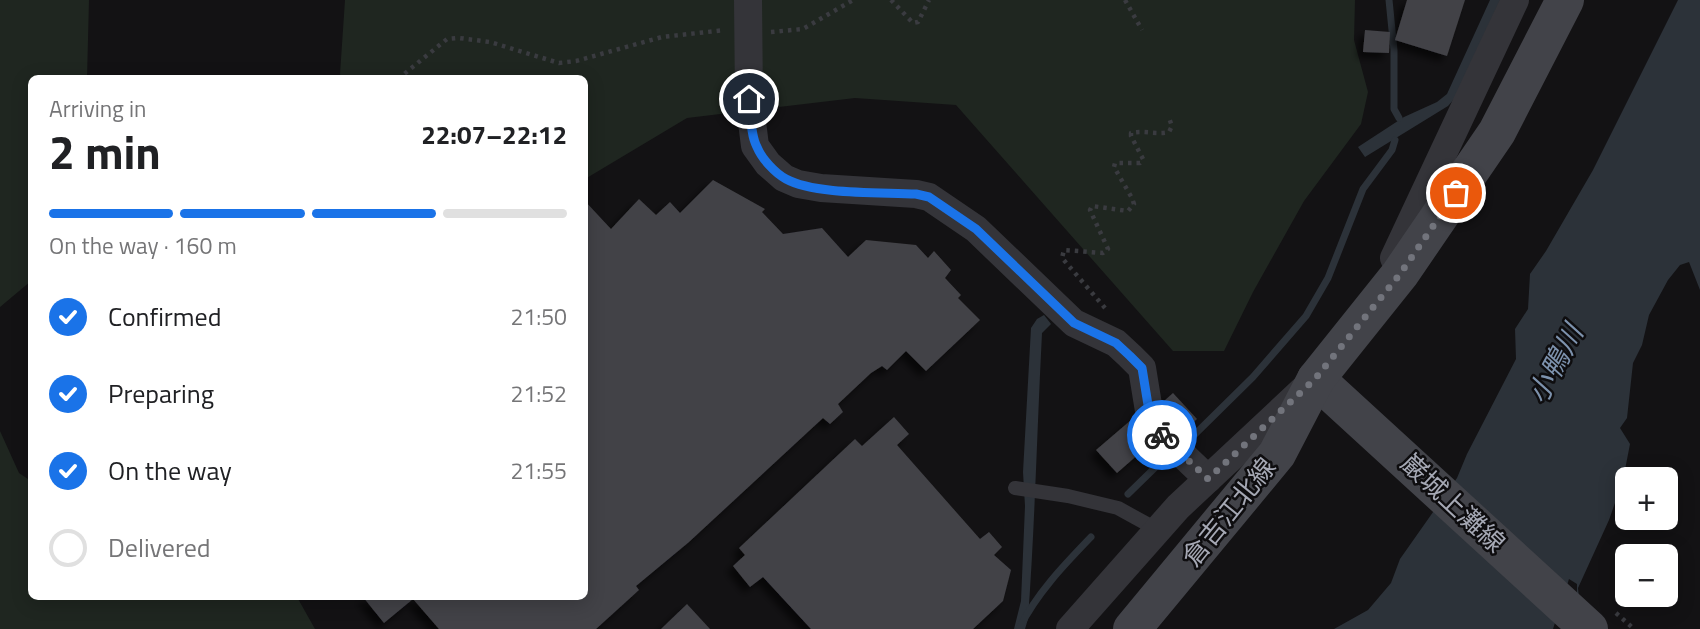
<!DOCTYPE html>
<html lang="en">
<head>
<meta charset="utf-8">
<style>
  :root { --surface:#fff; --page:#f6f6f6; --text:#202124; --muted:#757577; --line:#e0e0e0; --accent:#1a73e8 }
  body { margin:0; font-family:"Titillium Web","Noto Sans JP",sans-serif; background:var(--page); color:var(--text); height:100vh; display:flex; flex-direction:column; font-size:26px; white-space:nowrap }
  * { box-sizing:border-box; margin:0 }
  p { font-size:23px; color:var(--muted) }
  .icon { flex:none; width:38px; height:38px; fill:none; stroke:currentColor; stroke-width:2; stroke-linecap:round; stroke-linejoin:round }
  .map { position:relative; flex:1; overflow:hidden }
  .side { position:absolute; left:28px; top:75px; width:560px; height:525px; display:flex; flex-direction:column; background:var(--surface); border-radius:10px; box-shadow:0 4px 18px #0003 }
  .side>* { flex:none }
  .fabs { position:absolute; left:1615px; top:467px; display:grid; gap:14px }
  .fabs a { display:grid; place-items:center; width:63px; height:63px; border-radius:10px; background:var(--surface); box-shadow:0 4px 18px #0003; font-size:35px }
  .pin { position:absolute; display:grid; place-items:center; width:60px; height:60px; color:#fff; margin:-30px; border:4px solid #fff; border-radius:50%; box-shadow:0 2px 7px #0007 }
  .courier { position:absolute; display:grid; place-items:center; width:70px; height:70px; margin:-35px; border:5px solid #1a73e8; border-radius:50%; background:#fff; color:#222; box-shadow:0 2px 9px #0007 }
  .summary em { font-style:normal; font-weight:700 }
  .summary div { display:flex; flex-direction:column-reverse }
  .summary { display:flex; align-items:center; justify-content:space-between; height:119px; padding:0 21px }
  h1 { font-size:46px; font-weight:700; line-height:52px }
  .bar { display:grid; grid-template-columns:repeat(4,1fr); gap:10px 7px; align-content:center; height:84px; padding:0 21px }
  .bar i { height:9px; border-radius:5px; background:var(--line) }
  .bar .on { background:var(--accent) }
  .bar p { grid-column:span 4 }
  ol { padding:0 21px; list-style:none }
  li { display:flex; align-items:center; gap:21px; height:77px }
  li p { margin-inline-start:auto }
  li .icon { padding:7px; border-radius:50%; background:var(--accent); color:#fff; stroke-width:4 }
  li:last-child { color:var(--muted) }
  li i { width:38px; height:38px; border:4px solid var(--line); border-radius:50% }
  .map>svg:first-child { display:block }
  .green { fill:#1f2620 }
  .water { fill:#2c3239 }
  .lines { fill:none; stroke-linecap:round; stroke-linejoin:round }
  .stream { stroke:#2c3239; stroke-width:7 }
  .building { fill:#424247; filter:url(#shadow) }
  .path { stroke:#3a3b40; stroke-width:4.5; stroke-dasharray:3.5 5; stroke-linecap:butt }
  .lane { stroke:#343439; stroke-width:14 }
  .street { stroke:#343439; stroke-width:28 }
  .secondary { stroke:#424349; stroke-width:38 }
  .done { stroke:#72747c; stroke-width:7; stroke-dasharray:0 12.6 }
  .route { stroke:#1a73e8; stroke-width:9 }
  .labels { text-anchor:middle; stroke-width:5; stroke-linejoin:round; paint-order:stroke }
  .street-label { font-size:26px; fill:#a5a8b4; stroke:#0e0d0f }
  .water-label { font-size:28px; font-style:italic; fill:#7d92ad; stroke:#0e0d0f }
</style>
</head>
<body>
<div class="map">
<svg width="1700" height="629" viewBox="0 0 1700 629">
  <defs>
    <filter id="shadow"><feDropShadow dx="-6" dy="6" stdDeviation="3.5" flood-color="#0009"/></filter>
  </defs>
  <rect width="100%" height="100%" fill="#131214"/>
  <g class="green">
    <polygon points="0,0 89,0 87,79 32,79 31,281 0,307"/>
    <polygon points="345,0 1355,0 1354,40 1368,92 1361,124 1304,201 1253,292 1224,351 1173,351 956,105 855,98 687,118 585,179 584,79 342,79 340,74"/>
    <polygon points="0,431 19,473 31,481 32,597 297,597 315,629 0,629"/>
  </g>
  <g class="water">
    <polygon points="1490,0 1500,0 1455,98 1448,106 1365,157 1358,147 1404,117 1437,102 1447,94"/>
    <polygon points="1678,0 1700,0 1700,290 1689,262 1680,265 1668,280 1649,315 1642,345 1633,363 1627,418 1620,428 1630,444 1623,480 1609,520 1578,588 1582,629 1577,629 1577,584 1569,579 1553,629 1334,629 1368,610 1391,583 1400,559 1457,478 1467,454 1516,359 1515,329 1528,309 1530,274 1546,251 1593,170"/>
    <path d="M 1044,315 L 1051,324 L 1042,333 C 1037,429 1035,524 1028,619 L 1025,629 L 1014,629 L 1021,601 L 1025,506 L 1023,472 L 1031,328 L 1037,319 Z"/>
  </g>
  <g class="lines">
    <g class="stream">
      <polyline points="1389,0 1394,50 1394,109 1399,118"/>
      <polyline points="1185,444 1253,377 1306,316 1328,278 1363,189 1392,150 1395,140"/>
      <polyline points="1128,494 1169,454"/>
      <path d="M 1019,629 C 1036,594 1064,565 1091,537"/>
    </g>
  </g>
  <g class="building">
    <polygon points="1407,0 1465,0 1447,56 1395,40"/>
    <polygon points="1365,30 1390,32 1389,53 1363,52"/>
    <polygon points="713,180 765,209 762,212 783,234 822,228 848,257 866,240 916,245 928,258 934,251 951,270 945,278 961,295 958,298 980,320 926,371 906,351 887,370 882,366 871,373 838,404 843,412 830,424 823,418 689,542 636,586 639,590 596,629 439,629 413,599 384,623 363,597 584,597 584,200 611,229 639,199 656,215 670,202 680,213"/>
    <polygon points="1173,393 1197,419 1183,432 1175,425 1165,406 1164,401"/>
    <polygon points="894,417 909,434 897,445 980,539 989,532 1002,547 994,555 1011,570 1003,601 973,629 811,629 763,577 750,587 733,566 745,555 739,548 855,439 862,446"/>
    <polygon points="1131,420 1138,425 1149,445 1117,473 1096,450"/>
    <polygon points="687,604 710,629 661,629"/>
  </g>
  <g class="lines">
    <g class="path">
      <polyline points="891,0 913,23 918,22 929,0"/>
      <polyline points="1125,0 1142,30"/>
      <polyline points="771,32 803,29 853,0"/>
      <polyline points="398,79 447,39 459,38 490,42 559,63 576,61 662,37 725,30"/>
      <path d="M 1105,308 L 1062,258 L 1064,250 L 1103,253 L 1108,249 L 1090,210 L 1092,206 L 1128,211 L 1134,204 L 1132,198 L 1114,167 L 1115,163 L 1140,163 L 1143,159 L 1131,136 L 1131,133 C 1144,130 1156,135 1169,132 L 1172,126 L 1169,118"/>
      <polyline points="1616,613 1634,629"/>
    </g>
    <polyline class="lane" points="1015,488 1068,496 1118,508 1158,530"/>
    <g class="street">
      <polyline points="748,0 749,98 755,146 768,164 784,178 798,184 821,188 916,194 929,197 976,229 1074,323 1116,343 1130,356 1142,368 1149,411 1162,435 1208,479"/>
      <polyline points="1397,265 1394,258 1515,0"/>
      <polyline points="1070,629 1178,507 1302,391"/>
    </g>
    <g class="secondary">
      <polyline points="1316,379 1589,629"/>
      <polyline points="1132,629 1277,454 1316,379 1400,274 1497,132 1565,0"/>
    </g>
  </g>
  <g class="lines">
    <polyline class="done" points="1162,435 1208,479 1315,379 1400,274 1456,193"/>
    <path class="route" d="M 749,99 C 751,113 750,134 757,147 C 762,159 775,173 786,179 C 815,195 882,192 916,194 L 929,197 L 976,229 L 1074,323 L 1116,343 L 1130,356 L 1142,368 L 1149,411 L 1162,435"/>
  </g>
  <g class="labels">
    <g class="street-label">
      <text transform="translate(1453 503) rotate(43)" y="9">巌城上灘線</text>
      <text transform="translate(1229 512) rotate(-51)" y="9">倉吉江北線</text>
    </g>
    <g class="water-label">
      <text transform="translate(1555 364) rotate(-62)" y="10">小鴨川</text>
    </g>
  </g>
</svg>
<div class="fabs">
<a>+</a>
<a>−</a>
</div>
<div class="pin" style="left:1456px;top:193px;background:#ea580c"><svg class="icon" aria-label="bag" viewBox="0 0 24 24"><path d="M5 8h14l-1 12H6zM9 8a3 3 0 0 1 6 0"/></svg></div>
<div class="pin" style="left:749px;top:99px;background:#1f2937"><svg class="icon" aria-label="home" viewBox="0 0 24 24"><path d="M3 11l9-7 9 7M6 9v11h12V9"/></svg></div>
<div class="courier" style="left:1162px;top:435px"><svg class="icon" aria-label="bike" viewBox="0 0 24 24"><circle cx="6" cy="16" r="4"/><circle cx="18" cy="16" r="4"/><path d="M6 16l4-8h5l3 8M10 8l3 8H6M13 5h3"/></svg></div>
<section class="side">
<div class="summary"><div><h1>2 min</h1><p>Arriving in</p></div><em>22:07–22:12</em></div>
<div class="bar"><i class="on"></i><i class="on"></i><i class="on"></i><i></i><p>On the way · 160 m</p></div>
<ol>
<li><svg class="icon" aria-label="check" viewBox="0 0 24 24"><path d="M5 12l5 5 9-10"/></svg>Confirmed<p>21:50</p></li>
<li><svg class="icon" aria-label="check" viewBox="0 0 24 24"><path d="M5 12l5 5 9-10"/></svg>Preparing<p>21:52</p></li>
<li><svg class="icon" aria-label="check" viewBox="0 0 24 24"><path d="M5 12l5 5 9-10"/></svg>On the way<p>21:55</p></li>
<li><i></i>Delivered</li>
</ol>
</section>
</div>
</body>
</html>
